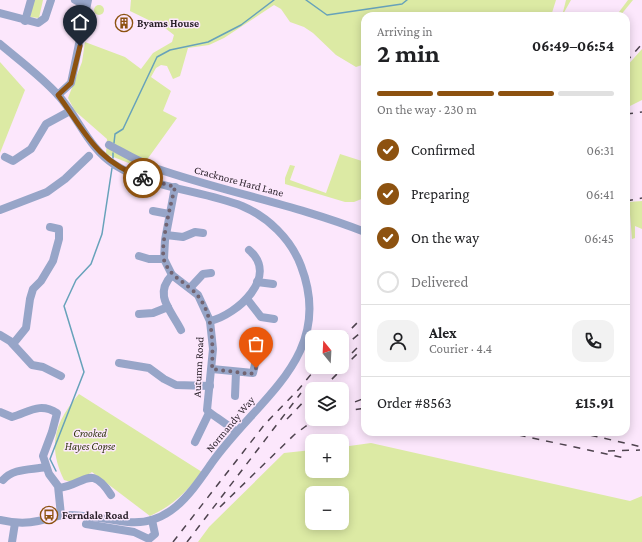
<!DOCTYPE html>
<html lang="en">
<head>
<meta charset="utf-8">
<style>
  :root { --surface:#fff; --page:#f2f2f2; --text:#202124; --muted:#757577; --line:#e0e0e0; --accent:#8d5210 }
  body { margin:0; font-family:"Crimson Pro",serif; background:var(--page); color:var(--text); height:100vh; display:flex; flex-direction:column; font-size:15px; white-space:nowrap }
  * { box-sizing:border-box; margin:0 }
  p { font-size:13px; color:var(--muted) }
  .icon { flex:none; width:22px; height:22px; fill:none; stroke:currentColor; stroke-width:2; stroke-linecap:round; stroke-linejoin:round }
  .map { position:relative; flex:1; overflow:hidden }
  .drawer { position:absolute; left:361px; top:12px; width:269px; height:424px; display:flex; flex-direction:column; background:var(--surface); border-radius:12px; box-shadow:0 2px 10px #0003 }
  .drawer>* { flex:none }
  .needle { width:26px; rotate:342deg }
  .tools { position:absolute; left:305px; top:330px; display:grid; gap:8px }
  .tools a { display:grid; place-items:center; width:44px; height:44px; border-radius:8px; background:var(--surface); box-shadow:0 2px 10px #0003; font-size:20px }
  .pin { position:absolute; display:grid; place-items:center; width:34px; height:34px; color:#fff; margin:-41px -17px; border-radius:50% 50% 50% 0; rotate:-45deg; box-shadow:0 0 4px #0007 }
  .pin .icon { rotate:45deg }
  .courier { position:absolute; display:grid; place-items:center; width:40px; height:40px; margin:-20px; border:3px solid #8d5210; border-radius:50%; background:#fff; color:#222; box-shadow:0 1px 5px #0007 }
  .headline em { font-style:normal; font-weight:700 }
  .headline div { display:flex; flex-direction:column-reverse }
  .headline { display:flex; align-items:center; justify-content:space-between; height:68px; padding:0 16px }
  h1 { font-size:26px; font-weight:700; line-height:30px }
  .bar { display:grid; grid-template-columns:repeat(4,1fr); gap:6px 4px; align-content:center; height:48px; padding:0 16px }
  .bar i { height:5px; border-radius:3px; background:var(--line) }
  .bar .active { background:var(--accent) }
  .bar p { grid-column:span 4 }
  .line { display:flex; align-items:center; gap:10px; padding:0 16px; border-top:1px solid var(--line) }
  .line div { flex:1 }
  .round { display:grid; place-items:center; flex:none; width:42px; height:42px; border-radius:12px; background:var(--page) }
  ol { padding:0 16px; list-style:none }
  li { display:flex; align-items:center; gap:12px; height:44px }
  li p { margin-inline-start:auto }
  li .icon { padding:4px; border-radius:50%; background:var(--accent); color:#fff; stroke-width:4 }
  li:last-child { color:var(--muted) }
  li i { width:22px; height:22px; border:2px solid var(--line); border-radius:50% }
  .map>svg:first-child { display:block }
  .green { fill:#dceaa4; fill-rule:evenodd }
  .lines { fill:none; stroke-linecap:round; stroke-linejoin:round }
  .stream { stroke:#67a2ba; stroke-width:1.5 }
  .minor { stroke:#97a5c8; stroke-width:8 }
  .rail { stroke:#4e434e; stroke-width:1.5; stroke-dasharray:7 7; stroke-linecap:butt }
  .done { stroke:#726472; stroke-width:4; stroke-dasharray:0 7.2 }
  .route { stroke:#8d5210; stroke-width:5 }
  .labels { text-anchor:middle; stroke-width:3; stroke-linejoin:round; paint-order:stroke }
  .poi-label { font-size:11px; font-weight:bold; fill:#271e27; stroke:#fce7fc; text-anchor:start }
  .street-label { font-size:11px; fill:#271e27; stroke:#fce7fc }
  .park-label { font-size:11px; font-style:italic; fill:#313710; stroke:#fce7fc }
</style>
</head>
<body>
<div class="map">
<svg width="642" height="542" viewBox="0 0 642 542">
  <rect width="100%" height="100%" fill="#fce7fc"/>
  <g class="green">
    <polygon points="34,0 43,0 39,18 30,17"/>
    <polygon points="131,0 556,0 551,16 429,16 426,13 424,16 365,16 365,64 356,67 336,55 313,33 304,27 290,22 281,9 274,5 224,38 209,45 188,48 180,76 173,79 167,66 161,65 156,68 151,77 171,91 163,111 177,118 141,168 106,154 107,139 75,111 68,98 82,62 85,42 125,57 141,69 153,53 172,42 174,35 165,28 130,11"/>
    <polygon points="566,0 571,0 562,16"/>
    <polygon points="628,0 633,0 620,16 616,16"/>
    <circle cx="99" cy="10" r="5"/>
    <polygon points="642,49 642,100 626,108 626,67"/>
    <polygon points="0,62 25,90 0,153"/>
    <polygon points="340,154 365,162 364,198 354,202 345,202 285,184 285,178 290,165 295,166 290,180 326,193"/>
    <polygon points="642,201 642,229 635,226 635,238 632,239 629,202"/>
    <path d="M 79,394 L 202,472 C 186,492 174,505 150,516 L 92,472 L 74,483 L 64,480 C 47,445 55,422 79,394 Z"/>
    <path d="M 371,443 L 630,501 L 642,496 L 642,542 L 198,542 L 209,527 L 284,453 L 312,450 L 312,471 L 342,471 L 342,447 ZM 312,493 L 342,493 L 342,523 L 312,523 Z"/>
  </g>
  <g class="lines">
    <g class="stream">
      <polyline points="306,0 327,15 402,4 407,0"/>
      <polyline points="114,143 115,134 123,129 157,57 170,50 208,42 241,25 274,0"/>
      <polyline points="113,158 113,153"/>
      <polyline points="56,471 50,459 84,372 64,306 76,280 91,264 102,234 112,168"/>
    </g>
    <g class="minor">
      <polyline points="75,0 81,3 86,9"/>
      <polyline points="0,13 38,23 45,18 51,0"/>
      <polyline points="25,21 31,0"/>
      <path d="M 0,44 C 19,60 42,77 58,95 C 79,118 88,148 115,165 C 153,189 201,190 242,206 C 268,217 291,239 301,266 C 336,357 256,399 211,464 C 190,494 169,526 128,522 C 108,520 88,515 68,515 C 57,515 48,519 38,521 C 25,524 13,523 0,520"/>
      <polyline points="58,95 71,83 88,0"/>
      <path d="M 109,145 C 124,153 139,162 155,168 C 224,192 297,205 365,232"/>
      <polyline points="5,157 13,161 31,149 46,124 70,111"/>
      <path d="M 175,187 L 165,240 L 164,259 L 172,275 L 198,295 L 210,321 L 213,349 L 207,410 C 208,412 231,427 235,431"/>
      <polyline points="0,210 47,192 65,179 89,156"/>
      <polyline points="153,211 169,214"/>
      <polyline points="166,235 183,237 195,232 203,233"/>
      <polyline points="139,256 149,259 164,259"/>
      <path d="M 172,275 C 153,295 171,310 181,330"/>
      <polyline points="257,282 273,284"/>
      <polyline points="190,288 203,274 211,273"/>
      <polyline points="247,299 261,317 274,319"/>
      <polyline points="139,314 153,313 168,307"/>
      <path d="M 210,321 C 237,315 280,276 249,250"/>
      <polyline points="0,335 10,341 32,365 43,367 61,376"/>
      <polyline points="13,344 26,328 30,299 33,289 41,281 53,261 59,239 59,229 50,227"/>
      <polyline points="119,363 149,368 164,379 176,385 210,386"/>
      <polyline points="212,369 253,373 258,351"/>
      <polyline points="235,396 236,372"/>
      <path d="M 0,412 L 12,417 C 29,412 40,402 57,413 L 52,432 L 43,456 L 49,474 L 58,486 L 61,515"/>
      <polyline points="195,442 209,413"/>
      <path d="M 3,480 C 13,468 31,470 46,467"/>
      <path d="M 59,488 C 85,485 90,463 111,495"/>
      <polyline points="86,524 134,532 149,539 155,534 152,520"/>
      <polyline points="12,542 15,523"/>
    </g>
    <g class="rail">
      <polyline points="626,62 642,44"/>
      <polyline points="626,114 642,112"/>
      <polyline points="626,201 642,198"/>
      <polyline points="342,338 365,315"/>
      <polyline points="342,348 365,329"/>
      <polyline points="352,353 365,340"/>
      <polyline points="322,389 360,351"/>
      <polyline points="342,407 365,398"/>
      <polyline points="342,412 365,408"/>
      <polyline points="287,419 312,393"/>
      <polyline points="505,432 625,458"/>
      <polyline points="577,432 642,447"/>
      <polyline points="608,451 640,450"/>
      <polyline points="220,507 294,435 306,426 322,419"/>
      <polyline points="173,542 265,424 299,389 317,367"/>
      <polyline points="187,542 301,393"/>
    </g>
  </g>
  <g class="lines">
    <path class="done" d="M 143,178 L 175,187 C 171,204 160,245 164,260 C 169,275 180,279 191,289 C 214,308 213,342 212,369 L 251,374 L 255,371 L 256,368"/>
    <path class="route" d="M 80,46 L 71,83 L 58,95 C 86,133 95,160 143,178"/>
  </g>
  <defs>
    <symbol id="building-ring" viewBox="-11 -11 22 22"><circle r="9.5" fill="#fce7fc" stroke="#8d5210" stroke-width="1.5"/><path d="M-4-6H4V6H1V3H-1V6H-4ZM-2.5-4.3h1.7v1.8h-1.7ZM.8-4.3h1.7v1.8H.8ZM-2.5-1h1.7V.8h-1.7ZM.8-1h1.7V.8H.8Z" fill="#8d5210"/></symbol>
    <symbol id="bus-ring" viewBox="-11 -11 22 22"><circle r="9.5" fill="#fce7fc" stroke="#8d5210" stroke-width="1.5"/><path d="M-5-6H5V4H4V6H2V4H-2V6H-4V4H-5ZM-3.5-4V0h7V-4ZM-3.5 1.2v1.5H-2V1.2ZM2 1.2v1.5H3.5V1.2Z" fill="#8d5210"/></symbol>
  </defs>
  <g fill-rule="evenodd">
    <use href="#building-ring" x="114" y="13" width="20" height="20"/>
    <use href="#bus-ring" x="39" y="505" width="20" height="20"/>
  </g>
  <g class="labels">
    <g class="poi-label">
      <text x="137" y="27">Byams House</text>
      <text x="62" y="519">Ferndale Road</text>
    </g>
    <g class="street-label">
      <text transform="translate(239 181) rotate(15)" y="4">Cracknore Hard Lane</text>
      <text transform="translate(198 367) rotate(-87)" y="4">Autumn Road</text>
      <text transform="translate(230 424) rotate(-50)" y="4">Normandy Way</text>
    </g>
    <g class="park-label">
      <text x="90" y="437">Crooked<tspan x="90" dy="13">Hayes Copse</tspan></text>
    </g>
  </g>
</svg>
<div class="tools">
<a><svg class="needle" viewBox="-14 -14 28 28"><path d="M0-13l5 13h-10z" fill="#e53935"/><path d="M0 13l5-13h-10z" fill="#757577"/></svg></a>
<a><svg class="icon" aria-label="layers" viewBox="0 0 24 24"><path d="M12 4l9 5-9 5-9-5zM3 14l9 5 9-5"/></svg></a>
<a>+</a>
<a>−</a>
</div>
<div class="pin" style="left:256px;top:368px;background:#ea580c"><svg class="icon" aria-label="bag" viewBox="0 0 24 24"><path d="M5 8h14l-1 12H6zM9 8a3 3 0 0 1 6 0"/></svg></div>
<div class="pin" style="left:80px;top:46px;background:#1f2937"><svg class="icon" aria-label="home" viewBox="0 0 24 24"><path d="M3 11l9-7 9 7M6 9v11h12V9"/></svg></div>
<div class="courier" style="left:143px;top:178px"><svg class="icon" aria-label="bike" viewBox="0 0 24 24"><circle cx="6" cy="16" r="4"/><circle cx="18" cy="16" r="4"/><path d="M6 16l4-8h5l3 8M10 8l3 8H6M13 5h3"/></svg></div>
<section class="drawer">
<div class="headline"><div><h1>2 min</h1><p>Arriving in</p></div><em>06:49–06:54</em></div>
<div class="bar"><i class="active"></i><i class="active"></i><i class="active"></i><i></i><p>On the way · 230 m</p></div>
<ol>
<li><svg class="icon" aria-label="check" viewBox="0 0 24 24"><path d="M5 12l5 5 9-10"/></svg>Confirmed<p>06:31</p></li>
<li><svg class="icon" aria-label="check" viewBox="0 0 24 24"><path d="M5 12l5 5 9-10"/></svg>Preparing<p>06:41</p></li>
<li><svg class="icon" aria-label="check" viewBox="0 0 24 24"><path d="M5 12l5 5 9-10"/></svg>On the way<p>06:45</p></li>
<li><i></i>Delivered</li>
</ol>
<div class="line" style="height:72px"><a class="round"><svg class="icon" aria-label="person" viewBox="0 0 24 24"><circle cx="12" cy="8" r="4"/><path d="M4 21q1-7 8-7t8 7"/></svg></a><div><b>Alex</b><p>Courier · 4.4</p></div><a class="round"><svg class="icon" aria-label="phone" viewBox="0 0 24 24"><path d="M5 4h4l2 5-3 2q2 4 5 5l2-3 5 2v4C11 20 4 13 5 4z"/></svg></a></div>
<div class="line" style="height:52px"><div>Order #8563</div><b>£15.91</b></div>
</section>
</div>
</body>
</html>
